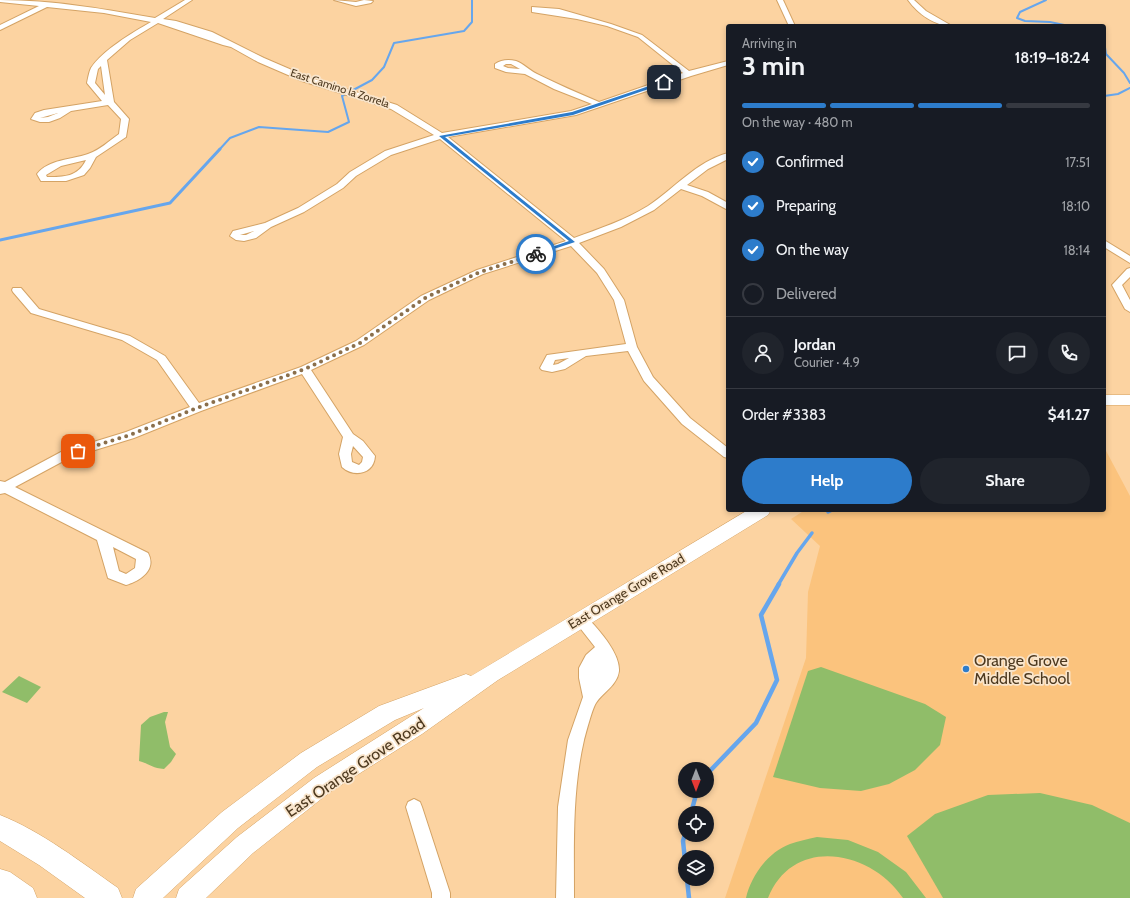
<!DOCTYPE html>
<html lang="en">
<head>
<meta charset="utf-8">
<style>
  :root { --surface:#171b24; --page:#20242c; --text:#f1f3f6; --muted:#9ea1a6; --line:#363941; --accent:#2d7ccb }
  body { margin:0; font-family:Cabin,sans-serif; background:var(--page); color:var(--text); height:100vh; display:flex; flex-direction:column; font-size:15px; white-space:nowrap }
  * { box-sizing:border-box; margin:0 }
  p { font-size:13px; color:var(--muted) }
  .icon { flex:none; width:22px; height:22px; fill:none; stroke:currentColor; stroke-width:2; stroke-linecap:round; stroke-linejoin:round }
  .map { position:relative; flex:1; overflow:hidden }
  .drawer { position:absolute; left:726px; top:24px; width:380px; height:488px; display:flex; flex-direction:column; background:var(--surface); border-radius:4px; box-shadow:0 2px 6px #0003 }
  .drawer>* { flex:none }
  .needle { width:26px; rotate:180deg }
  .buttons { position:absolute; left:678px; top:762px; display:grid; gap:8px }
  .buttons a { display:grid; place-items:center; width:36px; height:36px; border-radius:50%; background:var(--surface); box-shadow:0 2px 6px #0003; font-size:20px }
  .pin { position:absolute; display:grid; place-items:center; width:34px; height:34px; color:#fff; margin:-17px; border-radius:8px; box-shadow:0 2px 6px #0006 }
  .courier { position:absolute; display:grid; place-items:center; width:40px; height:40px; margin:-20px; border:3px solid #2d7ccb; border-radius:50%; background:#fff; color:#222; box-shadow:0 1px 5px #0007 }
  .summary em { font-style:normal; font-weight:700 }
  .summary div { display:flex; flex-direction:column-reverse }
  .summary { display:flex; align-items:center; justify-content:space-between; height:68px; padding:0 16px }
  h1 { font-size:26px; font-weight:700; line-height:30px }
  .bar { display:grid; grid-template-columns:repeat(4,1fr); gap:6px 4px; align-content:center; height:48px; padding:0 16px }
  .bar i { height:5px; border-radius:3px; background:var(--line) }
  .bar .active { background:var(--accent) }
  .bar p { grid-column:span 4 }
  .line { display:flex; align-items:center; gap:10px; padding:0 16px; border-top:1px solid var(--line) }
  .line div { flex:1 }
  .round { display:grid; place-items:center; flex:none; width:42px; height:42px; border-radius:21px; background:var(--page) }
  ol { padding:0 16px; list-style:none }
  li { display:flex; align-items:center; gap:12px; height:44px }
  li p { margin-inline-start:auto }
  li .icon { padding:4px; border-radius:50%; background:var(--accent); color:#fff; stroke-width:4 }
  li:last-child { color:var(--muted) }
  li i { width:22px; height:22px; border:2px solid var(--line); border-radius:50% }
  .action { display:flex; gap:8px; margin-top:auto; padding:8px 16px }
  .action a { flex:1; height:46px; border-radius:24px; background:var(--accent); color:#fff; font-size:16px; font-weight:700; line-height:46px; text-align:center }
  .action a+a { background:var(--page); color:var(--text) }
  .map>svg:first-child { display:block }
  .built { fill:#fbc37d }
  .green { fill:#90bd69 }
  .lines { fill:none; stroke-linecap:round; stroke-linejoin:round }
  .stream-far3 { stroke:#66a6ed; stroke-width:2 }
  .stream-far2 { stroke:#66a6ed; stroke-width:3 }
  .stream-far1 { stroke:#66a6ed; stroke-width:3.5 }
  .stream { stroke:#66a6ed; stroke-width:4.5 }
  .street-casing { stroke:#d4a365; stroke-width:2 }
  .secondary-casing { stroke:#d4a365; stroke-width:1 }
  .primary-casing { stroke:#d4a365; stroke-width:1 }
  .street { fill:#fff; fill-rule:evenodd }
  .secondary { fill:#fff; fill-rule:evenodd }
  .primary { fill:#fff; fill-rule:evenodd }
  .route { fill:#2d7ccb }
  .done { stroke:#8a6f4c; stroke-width:4; stroke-dasharray:0 7.2 }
  .poi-dot { fill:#2d7ccb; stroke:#f9e5cc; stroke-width:1.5 }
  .labels { text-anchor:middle; stroke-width:3.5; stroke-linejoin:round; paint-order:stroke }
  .far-street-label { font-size:11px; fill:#4d391f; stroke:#f9e5cc }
  .street-label { font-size:13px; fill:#4d391f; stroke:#f9e5cc }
  .near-poi-label { font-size:16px; fill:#4d391f; stroke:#f9e5cc; text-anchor:start }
  .near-street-label { font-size:16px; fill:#4d391f; stroke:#f9e5cc }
</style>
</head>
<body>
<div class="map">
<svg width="1130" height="898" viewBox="0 0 1130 898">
  <rect width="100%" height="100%" fill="#fcd3a1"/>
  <polygon class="built" points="1104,447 1130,496 1130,898 725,898 806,658 808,592 820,546 791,519 805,510 1104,510"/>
  <g class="green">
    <polygon points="821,667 925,704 946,717 940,745 915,770 889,784 861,791 820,788 773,777 808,671"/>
    <polygon points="19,676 41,687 27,703 2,692"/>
    <path d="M 164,712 L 168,712 L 165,722 L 170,747 L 176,754 L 171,762 L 164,769 C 152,768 150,764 139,761 L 141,725 L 150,717 Z"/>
    <polygon points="1040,793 1092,805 1130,823 1130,898 943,898 907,836 935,814 988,795"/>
    <path d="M 817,837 L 848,840 L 878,852 L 906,872 L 926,898 L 903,898 C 871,850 793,835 768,898 L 746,898 C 751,876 768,852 790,844 C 798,841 808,839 817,837 Z"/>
  </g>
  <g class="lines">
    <g class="stream-far3">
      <polyline points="1046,0 1020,12 1017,18 1025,21 1050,22 1069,26"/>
      <polyline points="1104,41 1106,54 1124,73 1130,83"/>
      <polyline points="1104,96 1118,94 1130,88"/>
      <polyline points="219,150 230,138 259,127 328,132 349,122 342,96 372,80 384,67 394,43 464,31 472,22 472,0"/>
    </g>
    <polyline class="stream-far2" points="0,240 170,203 220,149"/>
    <g class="stream-far1">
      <polyline points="828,512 832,510"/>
      <polyline points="778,585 797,553 812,533"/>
    </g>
    <g class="stream">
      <polyline points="707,774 756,723 777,680 761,615 779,584"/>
      <polyline points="691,813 697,791"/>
      <polyline points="685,834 683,841 685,860"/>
      <polyline points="687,879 689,898"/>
    </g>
    <defs>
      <g id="street">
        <path d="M 0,0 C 52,0 104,9 155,18 L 185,0 L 192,0 L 163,19 L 176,21 L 212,32 L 264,58 L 308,77 L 397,105 L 442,133 L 571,111 L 592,104 L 554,89 L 525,74 L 506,72 L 495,68 L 495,64 C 501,60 508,59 516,61 C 524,64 529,70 537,74 C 557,84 578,93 599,102 L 683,73 L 638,37 L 607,26 L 577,19 L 532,12 L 532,7 L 559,9 L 611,24 L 642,35 L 689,71 L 728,61 L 728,65 L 691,76 L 576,115 L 448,137 L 574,238 C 599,229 625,220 648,206 C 674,189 697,161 728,153 L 728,159 L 708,169 L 687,185 L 708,192 L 728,203 L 728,210 L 702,196 L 681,189 L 654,210 L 621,227 L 579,243 L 604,269 L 624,300 L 637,347 L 653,377 L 690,418 L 728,448 L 728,458 L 724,457 L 682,424 L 644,381 L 628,351 L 586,356 L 565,369 L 552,372 L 542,370 L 540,368 L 547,355 L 626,344 L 614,300 L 597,273 L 571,246 L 483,274 L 429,300 L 364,345 L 311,370 L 353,434 L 363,441 L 375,456 C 374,474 354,478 342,467 L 339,454 L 343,437 L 302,374 L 201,411 L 134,438 L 69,458 L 15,487 L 148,553 C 157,570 140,581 126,585 L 108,578 L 97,540 L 5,493 L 0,494 L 0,481 L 5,482 L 61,452 L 126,432 L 190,407 L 157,360 L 122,340 L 31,313 L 13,292 L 12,290 L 13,288 L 21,288 L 39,309 L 130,336 L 165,356 L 199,403 L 301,367 L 356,341 L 421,296 L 477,270 L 566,241 L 440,139 L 391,155 L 356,176 L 343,188 L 304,212 L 271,227 L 256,238 L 244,241 L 236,240 L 230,236 L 233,231 L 265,223 L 298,208 L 337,184 L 350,172 L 385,151 L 434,135 L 391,109 L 302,81 L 258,62 L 231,47 L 223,45 L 158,23 L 130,40 L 107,60 L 114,102 L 129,119 L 126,137 L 96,157 L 90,168 L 84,175 L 66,181 L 41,181 L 37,174 C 49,159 71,160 88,154 C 100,150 109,141 119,134 L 121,119 L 108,105 L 71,111 L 60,118 L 49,122 L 40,122 L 31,119 L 35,113 L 44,110 L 102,101 L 87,83 C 88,78 89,72 91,68 C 102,51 133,32 151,22 L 104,13 L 47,7 L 0,30 L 0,25 L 39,6 L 0,2 ZM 506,64 L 511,64 L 520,69 L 508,68 L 503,66 ZM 101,66 L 105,95 L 95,83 L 98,69 ZM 58,113 L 48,117 L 40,118 ZM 86,160 C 78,177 64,177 47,177 L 46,175 L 61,166 ZM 254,231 L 246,235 L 240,235 ZM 569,358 L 558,364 L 553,365 L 555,360 ZM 353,446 L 363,457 L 362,462 L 359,465 L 352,462 L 351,454 ZM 113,547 L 136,559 L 135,568 L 126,574 L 119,571 Z"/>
        <polygon points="334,0 356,2 364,0 373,1 371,3 356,6"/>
        <polygon points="777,0 783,0 795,26 789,26"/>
        <path d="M 908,0 L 914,0 L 926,11 L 952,26 C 935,26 918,14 908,0 Z"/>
        <polygon points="1104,240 1130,256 1130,263 1104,247"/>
        <polygon points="1130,268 1130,277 1122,285 1130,300 1130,312 1125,309 1112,285 1127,269"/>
        <path d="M 580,613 L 585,615 C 597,628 620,652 619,671 C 617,686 603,692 596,703 C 592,709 586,733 584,740 C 572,792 574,845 574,898 L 556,898 L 558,807 L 568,740 L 583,697 L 579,678 L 579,668 L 586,655 L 595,647 L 573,619 L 575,615 Z"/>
        <polygon points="414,799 420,802 422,807 450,893 450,898 432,898 432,893 406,807 408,802"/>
      </g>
      <g id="secondary">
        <rect x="1104" y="395" width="26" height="10"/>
        <polygon points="748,510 771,510 768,515 498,680 422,734 330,792 253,853 206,898 176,898 179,889 237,837 314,778 424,708 395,720 317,767 238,828 163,898 133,898 136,889 222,812 301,753 379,706 466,674 471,676"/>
      </g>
      <g id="primary">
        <path d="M 0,815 C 41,831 82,863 118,888 L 122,898 L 85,898 L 39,865 L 0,841 Z"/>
        <polygon points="0,869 10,872 33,888 37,898 0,898"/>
      </g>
    </defs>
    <use href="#street" class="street-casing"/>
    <use href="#secondary" class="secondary-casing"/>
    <use href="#primary" class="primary-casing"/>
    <use href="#street" class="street"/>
    <use href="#secondary" class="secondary"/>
    <use href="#primary" class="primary"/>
  </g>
  <polygon class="route" points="664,81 666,83 573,115 445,137 575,242 536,255 534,254 534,253 569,241 439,136 572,112"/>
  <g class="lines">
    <polyline class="done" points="78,451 130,435 197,408 305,369 360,343 425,298 480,272 536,254"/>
  </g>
  <circle class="poi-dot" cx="966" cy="669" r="4"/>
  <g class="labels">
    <g class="far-street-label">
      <text transform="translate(340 88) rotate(18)" y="4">East Camino la Zorrela</text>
    </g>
    <g class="street-label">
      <text transform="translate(626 591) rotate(-31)" y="5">East Orange Grove Road</text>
    </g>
    <g class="near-poi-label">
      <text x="974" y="666">Orange Grove<tspan x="974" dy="18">Middle School</tspan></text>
    </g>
    <g class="near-street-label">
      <text transform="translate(355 767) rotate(-34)" y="6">East Orange Grove Road</text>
    </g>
  </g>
</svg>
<div class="buttons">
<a><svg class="needle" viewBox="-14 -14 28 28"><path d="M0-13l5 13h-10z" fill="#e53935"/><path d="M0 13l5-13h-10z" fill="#9ea1a6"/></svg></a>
<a><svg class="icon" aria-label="locate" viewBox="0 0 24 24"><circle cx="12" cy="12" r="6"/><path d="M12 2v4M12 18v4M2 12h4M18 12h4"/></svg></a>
<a><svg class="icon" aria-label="layers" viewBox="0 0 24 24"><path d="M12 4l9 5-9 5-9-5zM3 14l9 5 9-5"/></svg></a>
</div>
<div class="pin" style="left:78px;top:451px;background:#ea580c"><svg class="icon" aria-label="bag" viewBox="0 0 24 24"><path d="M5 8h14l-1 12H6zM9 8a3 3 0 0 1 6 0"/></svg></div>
<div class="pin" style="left:664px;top:82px;background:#1f2937"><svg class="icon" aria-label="home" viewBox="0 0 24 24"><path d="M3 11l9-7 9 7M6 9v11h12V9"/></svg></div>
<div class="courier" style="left:536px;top:254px"><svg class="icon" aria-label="bike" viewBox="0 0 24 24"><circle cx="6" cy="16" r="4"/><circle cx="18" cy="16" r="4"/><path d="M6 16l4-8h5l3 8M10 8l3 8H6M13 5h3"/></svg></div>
<section class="drawer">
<div class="summary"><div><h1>3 min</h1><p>Arriving in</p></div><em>18:19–18:24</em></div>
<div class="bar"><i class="active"></i><i class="active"></i><i class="active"></i><i></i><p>On the way · 480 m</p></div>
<ol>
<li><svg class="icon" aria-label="check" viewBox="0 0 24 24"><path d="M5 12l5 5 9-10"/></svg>Confirmed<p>17:51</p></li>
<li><svg class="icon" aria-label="check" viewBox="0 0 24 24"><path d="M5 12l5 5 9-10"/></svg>Preparing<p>18:10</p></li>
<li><svg class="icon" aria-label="check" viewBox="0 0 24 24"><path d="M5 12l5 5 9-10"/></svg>On the way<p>18:14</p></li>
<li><i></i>Delivered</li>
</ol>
<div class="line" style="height:72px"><a class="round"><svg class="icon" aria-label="person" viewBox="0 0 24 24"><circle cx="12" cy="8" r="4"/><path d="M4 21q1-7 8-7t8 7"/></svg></a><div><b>Jordan</b><p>Courier · 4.9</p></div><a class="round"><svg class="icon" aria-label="chat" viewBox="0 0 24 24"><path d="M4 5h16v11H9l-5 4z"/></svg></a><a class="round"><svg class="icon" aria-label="phone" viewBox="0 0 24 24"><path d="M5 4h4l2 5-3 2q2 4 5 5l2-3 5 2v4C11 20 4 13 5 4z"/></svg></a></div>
<div class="line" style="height:52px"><div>Order #3383</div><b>$41.27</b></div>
<div class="action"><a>Help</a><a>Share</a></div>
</section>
</div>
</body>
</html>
